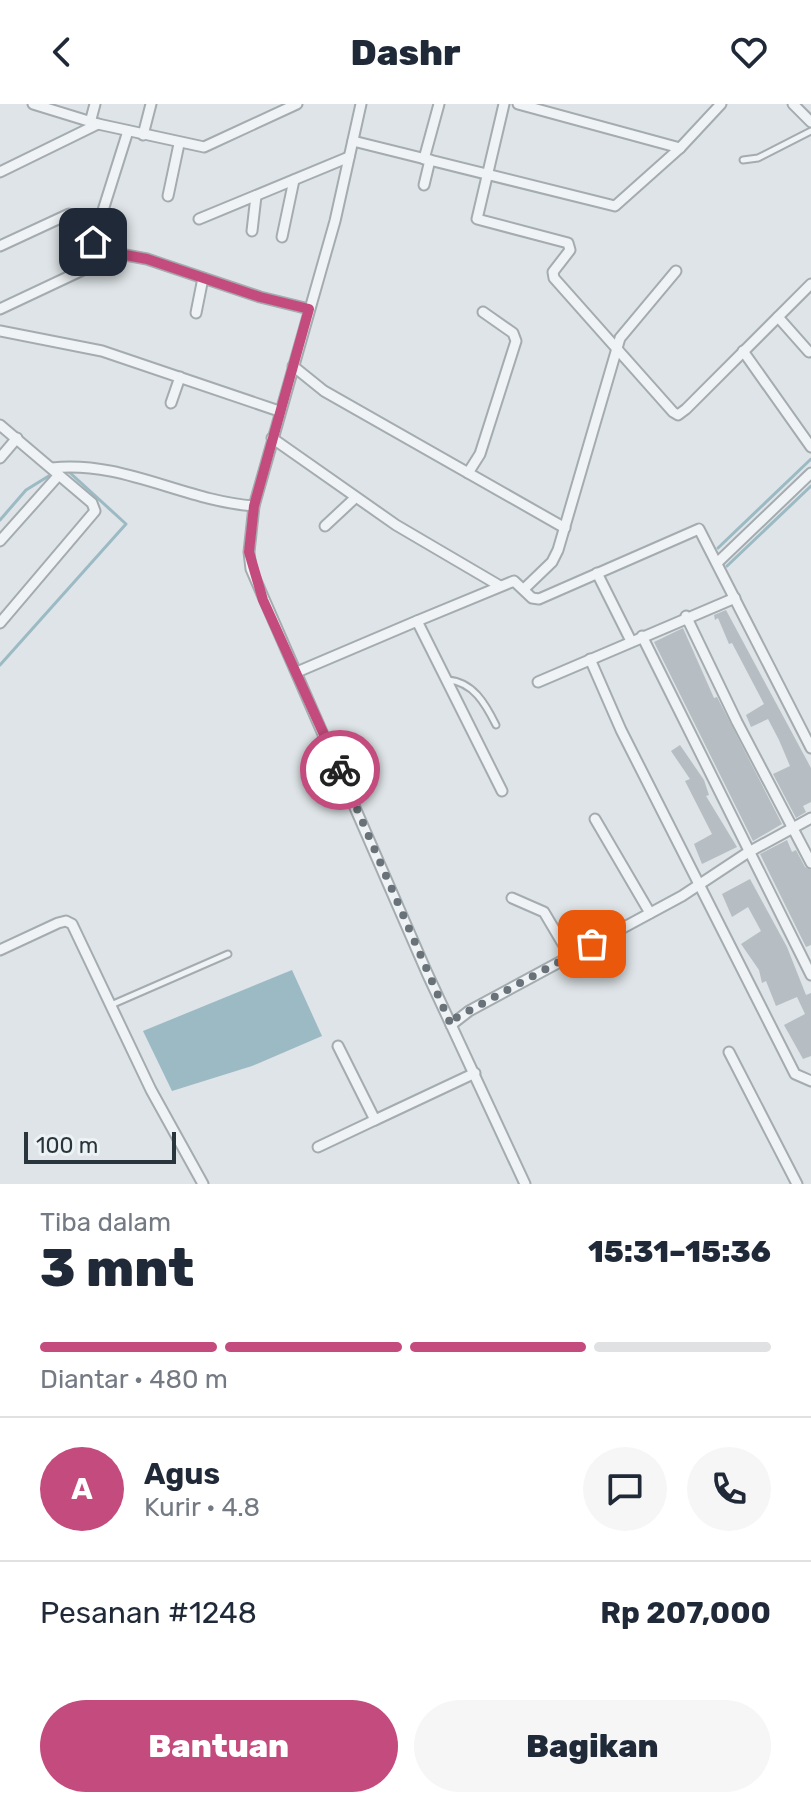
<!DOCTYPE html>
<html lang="id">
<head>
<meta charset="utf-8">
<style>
  :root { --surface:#fff; --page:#f6f6f7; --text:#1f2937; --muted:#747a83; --line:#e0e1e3; --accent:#c44b7d }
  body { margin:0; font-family:Rubik,sans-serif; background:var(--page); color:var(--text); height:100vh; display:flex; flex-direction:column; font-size:30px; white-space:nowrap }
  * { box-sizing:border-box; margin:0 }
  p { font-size:26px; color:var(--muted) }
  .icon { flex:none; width:44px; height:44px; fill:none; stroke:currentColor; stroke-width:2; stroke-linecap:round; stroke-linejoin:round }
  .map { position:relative; height:1080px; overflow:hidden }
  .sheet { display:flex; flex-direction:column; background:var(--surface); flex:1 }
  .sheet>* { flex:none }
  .scale { position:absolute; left:24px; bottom:20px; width:152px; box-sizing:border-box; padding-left:8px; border:4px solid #28353c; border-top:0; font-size:22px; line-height:28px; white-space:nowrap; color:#28353c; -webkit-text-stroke:6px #edf2f4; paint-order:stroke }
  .pin { position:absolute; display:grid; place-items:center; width:68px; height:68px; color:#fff; margin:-34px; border-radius:16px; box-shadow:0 4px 12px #0006 }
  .courier { position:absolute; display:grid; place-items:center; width:80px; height:80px; margin:-40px; border:6px solid #c44b7d; border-radius:50%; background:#fff; color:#222; box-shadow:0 2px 10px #0007 }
  .overview em { font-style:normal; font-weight:800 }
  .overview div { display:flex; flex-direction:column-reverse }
  .overview { display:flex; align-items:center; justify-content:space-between; height:136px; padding:0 40px }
  h1 { font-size:52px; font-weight:800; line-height:60px }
  .bar { display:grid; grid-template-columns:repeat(4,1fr); gap:12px 8px; align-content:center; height:96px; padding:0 40px }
  .bar i { height:10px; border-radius:6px; background:var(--line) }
  .bar .on { background:var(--accent) }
  .bar p { grid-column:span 4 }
  .line { display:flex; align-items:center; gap:20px; padding:0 40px; border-top:2px solid var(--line) }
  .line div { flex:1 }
  .round { display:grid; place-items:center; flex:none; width:84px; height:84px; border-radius:42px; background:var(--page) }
  .cta { display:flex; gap:16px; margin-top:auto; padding:16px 40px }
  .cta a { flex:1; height:92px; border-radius:48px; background:var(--accent); color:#fff; font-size:32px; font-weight:800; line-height:92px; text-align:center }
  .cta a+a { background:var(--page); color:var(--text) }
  header { display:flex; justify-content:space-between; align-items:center; height:104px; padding:0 40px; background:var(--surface); font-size:36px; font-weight:800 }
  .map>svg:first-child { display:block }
  .water { fill:#9bbac4 }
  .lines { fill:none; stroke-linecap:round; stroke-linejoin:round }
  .stream { stroke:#9bbac4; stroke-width:3 }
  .building { fill:#b6bec3 }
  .lane-casing { stroke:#a4acb0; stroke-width:9 }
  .street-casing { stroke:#a4acb0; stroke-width:13 }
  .lane { stroke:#f0f3f5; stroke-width:5 }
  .street { stroke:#f0f3f5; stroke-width:9 }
  .done { stroke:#687278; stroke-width:8; stroke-dasharray:0 14.4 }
  .route { stroke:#c44b7d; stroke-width:10 }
</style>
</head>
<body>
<header><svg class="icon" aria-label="back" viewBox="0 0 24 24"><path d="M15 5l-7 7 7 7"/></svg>Dashr<svg class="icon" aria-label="heart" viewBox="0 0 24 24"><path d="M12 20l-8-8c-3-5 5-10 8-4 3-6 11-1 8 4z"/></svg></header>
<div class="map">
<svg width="811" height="1080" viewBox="0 0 811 1080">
  <rect width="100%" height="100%" fill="#dee4e7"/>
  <polygon class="water" points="292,866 322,932 252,962 172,987 143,927"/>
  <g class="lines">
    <g class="stream">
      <polyline points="0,416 26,386 52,370"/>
      <polyline points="718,444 811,355"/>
      <polyline points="727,462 811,382"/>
      <polyline points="0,561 126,420 68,367"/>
    </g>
  </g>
  <g class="building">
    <polygon points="726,506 811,664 811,698 803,702 806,708 796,714 773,670 790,662 779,636 768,615 751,623 746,611 764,600 732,539 729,540 718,514 715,516 714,511"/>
    <polygon points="683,524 714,594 717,593 782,720 753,737 654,538"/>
    <polygon points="680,641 704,676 709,691 706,692 737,743 702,760 694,740 712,730 685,677 690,675 671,647"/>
    <polygon points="787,736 792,748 796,746 805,763 811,766 811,841 806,843 760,750"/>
    <polygon points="750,775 787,843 806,891 811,889 811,952 803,955 784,921 805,910 797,893 776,902 766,877 762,879 759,866 741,840 761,827 748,803 732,813 722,790"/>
  </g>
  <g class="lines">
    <defs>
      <g id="lane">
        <polyline points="743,56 758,54 811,27"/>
        <path d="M 448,576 C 473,578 485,599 496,621"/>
        <polyline points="111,901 228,850"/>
      </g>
      <g id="street">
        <polyline points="33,0 98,20 204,43 297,0"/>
        <polyline points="361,0 335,117 254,402 249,448 251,465 427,869 525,1080"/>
        <polyline points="504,0 477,115 568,139 570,146 553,168 554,174 673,308 678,311 686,305 811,180"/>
        <polyline points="518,0 680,44"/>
        <polyline points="793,0 811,18"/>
        <polyline points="91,15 95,0"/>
        <polyline points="143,31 151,0"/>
        <polyline points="353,37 615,102 680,44 721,0"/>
        <polyline points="424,55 439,0"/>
        <polyline points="0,68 98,20"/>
        <polyline points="424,81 430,56"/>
        <polyline points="168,92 179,40"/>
        <polyline points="199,115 349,53"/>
        <polyline points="252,127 256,92"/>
        <polyline points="282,133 294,76"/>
        <polyline points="93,138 128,27"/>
        <polyline points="0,142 69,110 79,118 104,156 0,205"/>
        <polyline points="104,156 120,150 147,155 260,193 309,205"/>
        <polyline points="196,209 203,174"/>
        <polyline points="778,213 809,248"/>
        <polyline points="0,227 102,247 279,307"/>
        <polyline points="743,247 811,343"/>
        <polyline points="293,262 324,287 565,424"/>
        <polyline points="171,299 180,273"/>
        <polyline points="0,321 92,399 95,407 0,519"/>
        <polyline points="272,334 396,421 500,482"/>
        <polyline points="0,354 17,334"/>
        <path d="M 52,364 C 123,356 184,397 254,402"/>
        <polyline points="468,369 480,350 516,237 513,229 483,208"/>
        <polyline points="325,422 355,394"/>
        <polyline points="0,437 58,372"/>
        <polyline points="717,459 811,369"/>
        <polyline points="597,469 631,537"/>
        <polyline points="524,485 552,458 558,446 620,234 676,167"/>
        <polyline points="686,512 737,618 811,759"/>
        <polyline points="417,517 514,477 532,494 539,495 699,425 811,644"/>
        <polyline points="642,532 811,871"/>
        <polyline points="590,555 621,626 795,970 811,977"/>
        <polyline points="297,568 417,517 502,687"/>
        <polyline points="538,578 735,494"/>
        <polyline points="595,715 650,809"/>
        <polyline points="512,794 544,808 570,852"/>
        <polyline points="0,846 58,819 66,817 72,820 151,986 203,1080"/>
        <polyline points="451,921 469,907 682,792 747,749 811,714"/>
        <polyline points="338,942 375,1016 475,969"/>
        <polyline points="729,948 797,1080"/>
        <polyline points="318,1043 375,1016"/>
      </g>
    </defs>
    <use href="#lane" class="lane-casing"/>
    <use href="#street" class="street-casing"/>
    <use href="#lane" class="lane"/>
    <use href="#street" class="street"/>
  </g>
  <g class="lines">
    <polyline class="done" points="340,666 451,921 454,915 592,840"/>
    <polyline class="route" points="93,138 104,156 120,150 147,155 260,193 309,205 254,402 249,448 263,496 340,666"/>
  </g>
</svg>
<div class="scale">100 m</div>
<div class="pin" style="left:592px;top:840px;background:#ea580c"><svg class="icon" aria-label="bag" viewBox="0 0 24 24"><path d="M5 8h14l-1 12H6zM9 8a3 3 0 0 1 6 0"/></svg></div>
<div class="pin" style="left:93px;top:138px;background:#1f2937"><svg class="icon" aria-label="home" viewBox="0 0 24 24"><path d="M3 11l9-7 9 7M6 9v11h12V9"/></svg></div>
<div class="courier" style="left:340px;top:666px"><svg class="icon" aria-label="bike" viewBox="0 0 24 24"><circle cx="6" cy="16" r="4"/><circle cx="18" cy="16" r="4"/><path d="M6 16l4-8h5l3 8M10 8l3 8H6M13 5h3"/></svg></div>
</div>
<section class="sheet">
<div class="overview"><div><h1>3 mnt</h1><p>Tiba dalam</p></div><em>15:31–15:36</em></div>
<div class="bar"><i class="on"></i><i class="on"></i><i class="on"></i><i></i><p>Diantar · 480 m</p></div>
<div class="line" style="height:144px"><b class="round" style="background:var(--accent);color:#fff">A</b><div><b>Agus</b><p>Kurir · 4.8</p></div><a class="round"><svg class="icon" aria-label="chat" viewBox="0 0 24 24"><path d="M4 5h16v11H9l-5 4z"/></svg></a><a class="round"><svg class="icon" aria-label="phone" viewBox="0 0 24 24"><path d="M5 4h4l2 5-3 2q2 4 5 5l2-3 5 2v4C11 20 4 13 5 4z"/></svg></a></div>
<div class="line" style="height:104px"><div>Pesanan #1248</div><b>Rp 207,000</b></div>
<div class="cta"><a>Bantuan</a><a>Bagikan</a></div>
</section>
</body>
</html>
